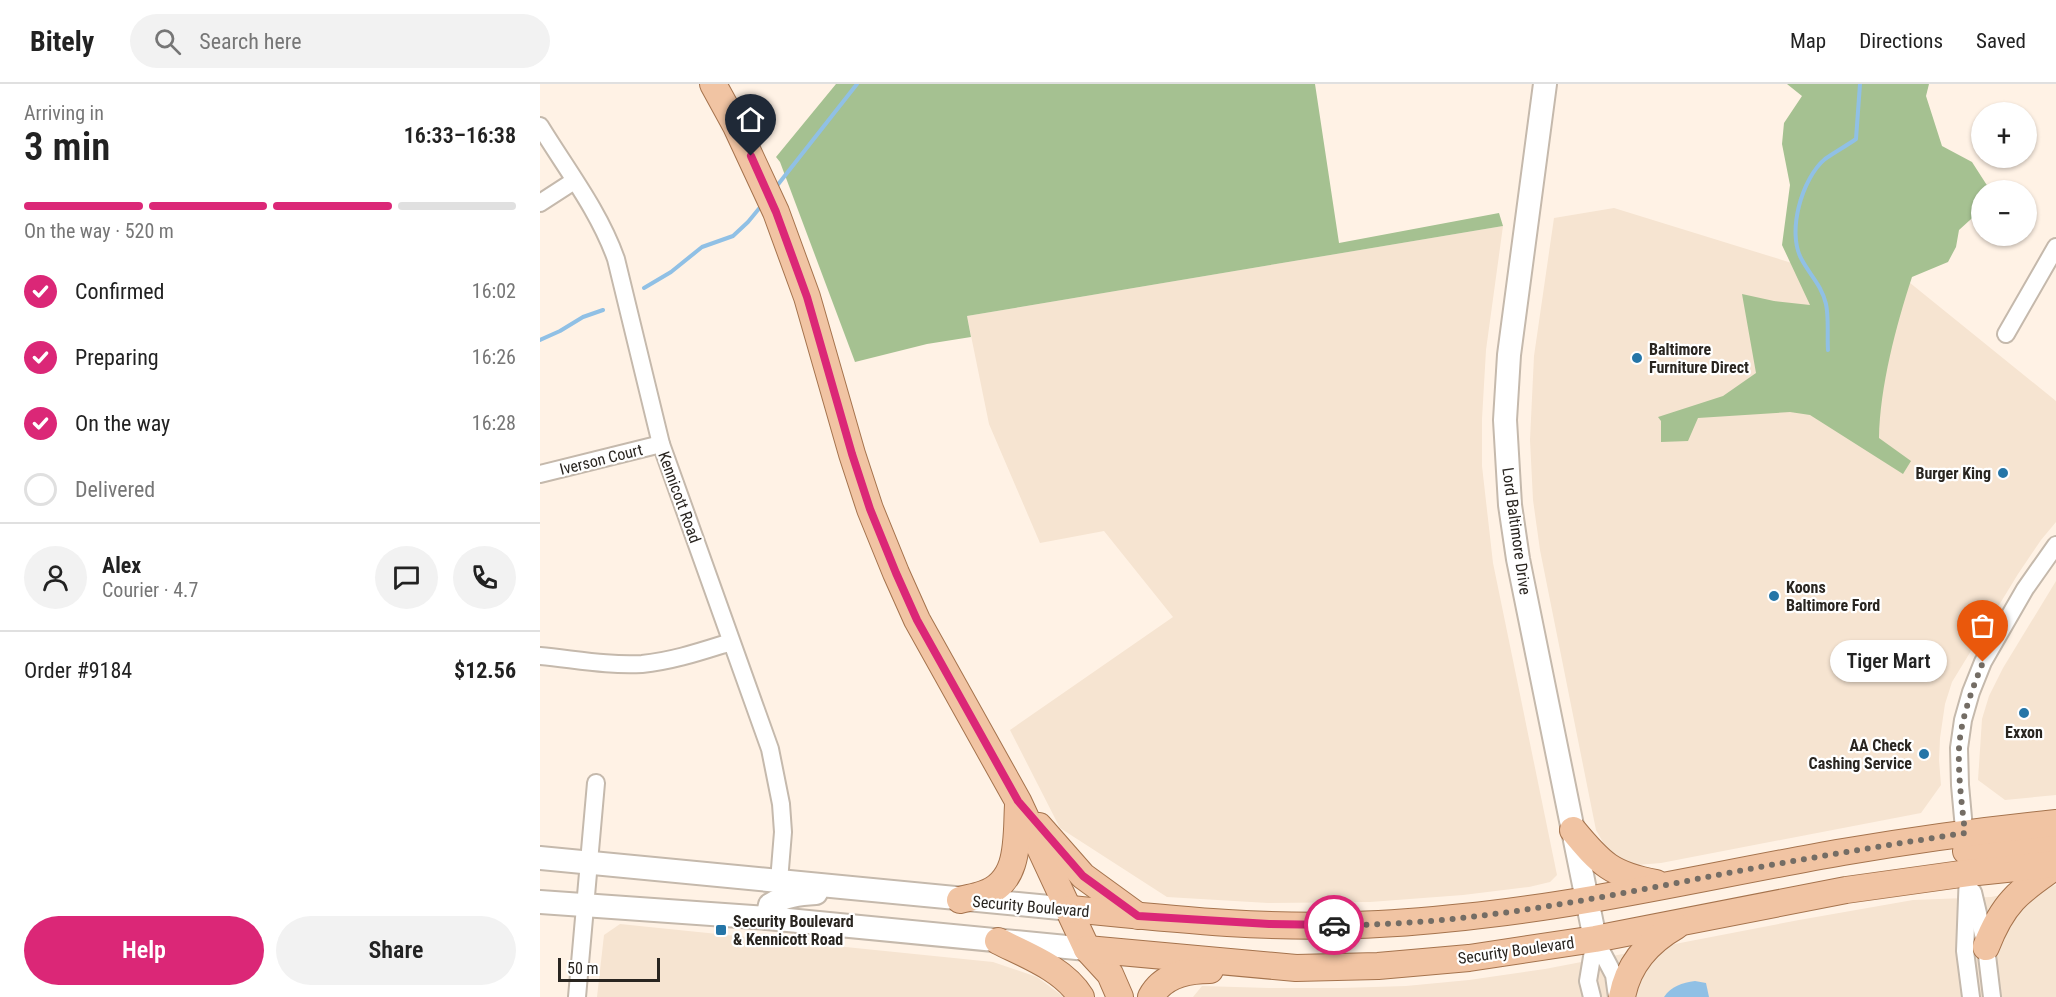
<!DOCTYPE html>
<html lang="en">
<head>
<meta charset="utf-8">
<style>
  :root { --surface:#fff; --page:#f2f2f2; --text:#222; --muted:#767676; --line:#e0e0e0; --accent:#db2777 }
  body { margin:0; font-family:"Roboto Condensed",sans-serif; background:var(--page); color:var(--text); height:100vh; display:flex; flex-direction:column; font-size:22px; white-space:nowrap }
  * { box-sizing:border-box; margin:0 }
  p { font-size:20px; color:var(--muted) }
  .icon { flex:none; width:33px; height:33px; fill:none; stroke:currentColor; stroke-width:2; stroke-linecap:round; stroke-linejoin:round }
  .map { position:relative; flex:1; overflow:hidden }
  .details { display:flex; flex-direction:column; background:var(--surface); width:540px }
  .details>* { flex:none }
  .controls { position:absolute; left:1431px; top:18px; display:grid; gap:12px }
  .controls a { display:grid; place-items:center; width:66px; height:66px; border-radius:50%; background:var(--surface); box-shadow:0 2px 4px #0004; font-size:30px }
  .scale { position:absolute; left:18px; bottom:15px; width:102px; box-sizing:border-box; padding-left:6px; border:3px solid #292520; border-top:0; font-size:16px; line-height:21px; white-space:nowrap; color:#292520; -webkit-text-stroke:4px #fff; paint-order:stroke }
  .pin { position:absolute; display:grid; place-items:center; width:51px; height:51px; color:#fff; margin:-62px -26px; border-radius:50% 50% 50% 0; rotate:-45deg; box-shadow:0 0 6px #0007 }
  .pin .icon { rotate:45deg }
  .courier { position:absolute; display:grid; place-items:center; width:60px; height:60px; margin:-30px; border:4px solid #db2777; border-radius:50%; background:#fff; color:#222; box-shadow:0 2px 8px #0007 }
  .bubble { position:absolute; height:42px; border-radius:21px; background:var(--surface); box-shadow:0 2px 4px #0004; font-size:20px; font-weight:600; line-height:42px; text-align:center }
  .overview em { font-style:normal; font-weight:600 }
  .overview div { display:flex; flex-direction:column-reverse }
  .overview { display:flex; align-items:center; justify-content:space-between; height:102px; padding:0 24px }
  h1 { font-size:39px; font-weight:600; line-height:45px }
  .bar { display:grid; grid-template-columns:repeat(4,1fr); gap:9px 6px; align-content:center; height:72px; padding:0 24px }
  .bar i { height:8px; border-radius:4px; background:var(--line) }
  .bar .current { background:var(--accent) }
  .bar p { grid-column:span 4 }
  .line { display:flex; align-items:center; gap:15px; padding:0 24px; border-top:2px solid var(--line) }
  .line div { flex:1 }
  .round { display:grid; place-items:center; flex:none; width:63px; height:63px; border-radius:32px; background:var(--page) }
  ol { padding:0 24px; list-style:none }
  li { display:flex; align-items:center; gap:18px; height:66px }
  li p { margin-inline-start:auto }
  li .icon { padding:6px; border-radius:50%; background:var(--accent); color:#fff; stroke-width:4 }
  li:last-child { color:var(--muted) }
  li i { width:33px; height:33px; border:3px solid var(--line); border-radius:50% }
  .button { display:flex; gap:12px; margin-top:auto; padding:12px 24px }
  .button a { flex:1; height:69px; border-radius:36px; background:var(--accent); color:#fff; font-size:24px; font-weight:600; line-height:69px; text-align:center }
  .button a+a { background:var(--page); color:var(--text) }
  header { display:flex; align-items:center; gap:36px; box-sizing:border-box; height:84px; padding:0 30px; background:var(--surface); border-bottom:2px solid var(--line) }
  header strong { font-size:28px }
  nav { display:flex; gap:33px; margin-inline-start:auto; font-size:21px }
  .search { width:420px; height:54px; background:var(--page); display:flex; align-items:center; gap:15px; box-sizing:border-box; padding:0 21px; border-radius:33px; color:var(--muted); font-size:22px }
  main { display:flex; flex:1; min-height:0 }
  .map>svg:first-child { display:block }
  .built { fill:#f6e4d1 }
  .forest { fill:#a5c191 }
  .water { fill:#90c0e5 }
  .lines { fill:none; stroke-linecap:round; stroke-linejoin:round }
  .stream { stroke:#90c0e5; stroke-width:4 }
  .street-casing { stroke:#c5b9ac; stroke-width:20 }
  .secondary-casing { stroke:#c5b9ac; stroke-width:26 }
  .primary-casing { stroke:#a5734d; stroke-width:28 }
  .street { stroke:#fff; stroke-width:16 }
  .secondary { stroke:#fff; stroke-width:22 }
  .primary { stroke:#f1c4a3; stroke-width:26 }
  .done { stroke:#746d65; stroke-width:6; stroke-dasharray:0 10.8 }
  .route { stroke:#db2777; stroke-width:8 }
  .poi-dot { fill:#2575a7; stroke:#fff; stroke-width:2 }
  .labels { text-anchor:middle; stroke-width:4.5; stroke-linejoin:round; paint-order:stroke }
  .poi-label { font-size:16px; font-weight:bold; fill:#292520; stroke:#fff; text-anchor:start }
  .street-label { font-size:16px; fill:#292520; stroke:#fff }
</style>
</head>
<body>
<header>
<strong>Bitely</strong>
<div class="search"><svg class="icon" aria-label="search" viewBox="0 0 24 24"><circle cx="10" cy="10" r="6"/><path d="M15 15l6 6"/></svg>Search here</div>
<nav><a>Map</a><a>Directions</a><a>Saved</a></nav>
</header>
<main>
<section class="details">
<div class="overview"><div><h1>3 min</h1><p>Arriving in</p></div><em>16:33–16:38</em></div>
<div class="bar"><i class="current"></i><i class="current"></i><i class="current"></i><i></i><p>On the way · 520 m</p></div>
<ol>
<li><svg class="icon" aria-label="check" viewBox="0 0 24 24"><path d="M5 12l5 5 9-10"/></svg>Confirmed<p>16:02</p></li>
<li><svg class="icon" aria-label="check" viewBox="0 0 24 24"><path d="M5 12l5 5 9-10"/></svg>Preparing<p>16:26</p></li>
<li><svg class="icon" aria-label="check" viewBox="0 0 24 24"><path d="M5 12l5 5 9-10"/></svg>On the way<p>16:28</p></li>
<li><i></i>Delivered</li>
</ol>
<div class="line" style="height:108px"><a class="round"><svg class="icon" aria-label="person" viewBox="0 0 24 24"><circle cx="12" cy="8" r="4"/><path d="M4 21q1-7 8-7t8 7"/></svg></a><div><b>Alex</b><p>Courier · 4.7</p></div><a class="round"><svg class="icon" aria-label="chat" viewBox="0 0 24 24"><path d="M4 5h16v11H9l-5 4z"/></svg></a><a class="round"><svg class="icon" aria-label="phone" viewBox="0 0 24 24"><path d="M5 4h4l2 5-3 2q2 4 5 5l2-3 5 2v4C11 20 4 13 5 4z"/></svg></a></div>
<div class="line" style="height:78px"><div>Order #9184</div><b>$12.56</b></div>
<div class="button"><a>Help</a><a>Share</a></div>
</section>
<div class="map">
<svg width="1516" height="913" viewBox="0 0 1516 913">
  <rect width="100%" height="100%" fill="#fff2e5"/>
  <g class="built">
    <polygon points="1074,124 1336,205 1359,190 1516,317 1516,438 1501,456 1478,490 1412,598 1405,620 1400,654 1399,676 1401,701 1381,729 1121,779 1097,781 1079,774 1064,760 1056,746 1000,466 993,416 990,356 994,272 1014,134"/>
    <polygon points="963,142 946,266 942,335 942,382 953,479 1017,791 1010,798 989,803 923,811 830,818 728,819 627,813 520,744 470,646 633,533 564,447 500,459 449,340 427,232"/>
    <polygon points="1516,497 1516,711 1465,716 1438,696 1442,635 1449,612 1463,584"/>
    <polygon points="1516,801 1516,913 653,913 662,902 729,904 801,904 866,902 929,896 1005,885 1259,836 1373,816 1451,813"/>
    <polygon points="80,840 453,878 497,893 524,913 57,913 64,851"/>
  </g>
  <g class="forest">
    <polygon points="296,0 775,0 799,159 959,129 963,142 427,232 431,253 387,260 315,278 240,78 236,73"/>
    <path d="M 1247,0 L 1389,0 L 1386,12 L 1402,62 L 1432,78 L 1450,106 L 1442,106 L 1441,126 L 1419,146 L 1416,163 L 1408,178 L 1372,193 C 1356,242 1340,302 1339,354 L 1371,377 L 1363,390 L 1270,331 L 1250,328 L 1158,334 L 1148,357 L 1121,358 L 1121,337 L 1118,333 L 1183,312 L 1216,289 L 1202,210 L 1234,217 L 1270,221 L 1242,161 L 1250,101 L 1242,60 L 1244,39 L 1262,12 Z"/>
  </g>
  <path class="water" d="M 1155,897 L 1166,899 L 1169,913 L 1124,913 C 1131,902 1142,899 1155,897 Z"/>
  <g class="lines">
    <g class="stream">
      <polyline points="236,103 317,0"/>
      <polyline points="104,204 131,188 162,163 193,152 208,138 222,121"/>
      <polyline points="0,256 20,247 43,233 63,226"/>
      <path d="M 1288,266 C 1287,252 1289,234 1286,220 C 1282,202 1270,191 1262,176 C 1246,149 1262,94 1285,75 C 1295,68 1306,62 1316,55 L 1320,0"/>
    </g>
    <defs>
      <g id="street">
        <path d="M 0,42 C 27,86 59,127 76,175 L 121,360 L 230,665 L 241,720 L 243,748 L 239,797"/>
        <polyline points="0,119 34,97"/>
        <polyline points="1466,250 1516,163"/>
        <polyline points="0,390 121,360"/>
        <path d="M 0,572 C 33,575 68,582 102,580 C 133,577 162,567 191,558"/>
        <polyline points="1433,808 1446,863 1452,913"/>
        <polyline points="1055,855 1074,891 1077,913"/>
        <polyline points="37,913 56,699"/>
        <polyline points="1052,913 1048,897 1055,855"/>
        <polyline points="1431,913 1425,867 1428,789 1420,701 1419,664 1423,636 1431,608 1443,578 1485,505 1516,461"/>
      </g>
      <g id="secondary">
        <polyline points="1005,0 969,271 965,336 970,421 978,475 1055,855"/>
        <polyline points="0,774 530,825"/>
        <polyline points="0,818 227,834 547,865"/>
        <path d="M 227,834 L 230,821 C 244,812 259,810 276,809"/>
      </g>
      <g id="primary">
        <polyline points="173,0 196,42 236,128 267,213 312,370 330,425 356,489 377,536 478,717 547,865 570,890 580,913"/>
        <polyline points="499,742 543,792 598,832"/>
        <path d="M 1033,746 C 1061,780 1072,791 1116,799"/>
        <polyline points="1426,767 1516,759"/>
        <path d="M 420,816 C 427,814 435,813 443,810 C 481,798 476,753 478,721"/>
        <path d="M 530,825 C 624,834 719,845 814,841 C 851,840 887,837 924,833 C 1052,820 1177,790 1303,768 C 1374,756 1445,746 1516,739"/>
        <path d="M 458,857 C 486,871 524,885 541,913"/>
        <path d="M 1446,863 C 1463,819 1478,808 1516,782"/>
        <polyline points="547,865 756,884 838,882 929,874 1055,855 1306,806 1428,789 1516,780"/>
        <path d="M 611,913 C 622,892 647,886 670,886"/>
        <path d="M 1082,913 C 1088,880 1108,858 1136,842"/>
      </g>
    </defs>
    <use href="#street" class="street-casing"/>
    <use href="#secondary" class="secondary-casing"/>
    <use href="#primary" class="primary-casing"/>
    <use href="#street" class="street"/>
    <use href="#secondary" class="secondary"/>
    <use href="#primary" class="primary"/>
  </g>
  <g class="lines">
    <path class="done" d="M 794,841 C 923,842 1052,815 1178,791 C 1260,775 1342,762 1425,749 C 1422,721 1418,693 1419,664 C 1421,634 1432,606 1443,578"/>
    <polyline class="route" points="211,72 236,128 267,213 312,370 330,425 356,489 377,536 478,717 543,792 598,832 729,840 794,841"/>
  </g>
  <g class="poi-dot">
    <circle cx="1097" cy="274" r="6"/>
    <circle cx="1463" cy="389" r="6"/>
    <circle cx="1234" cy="512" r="6"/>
    <circle cx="1484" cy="629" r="6"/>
    <circle cx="1384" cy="670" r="6"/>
    <rect x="175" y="840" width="12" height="12" rx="3"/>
  </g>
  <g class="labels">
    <g class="poi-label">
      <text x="1109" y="271">Baltimore<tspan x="1109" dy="18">Furniture Direct</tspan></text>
      <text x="1451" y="395" text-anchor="end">Burger King</text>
      <text x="1246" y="509">Koons<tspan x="1246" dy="18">Baltimore Ford</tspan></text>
      <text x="1484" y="654" text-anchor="middle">Exxon</text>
      <text x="1372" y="667" text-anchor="end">AA Check<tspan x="1372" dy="18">Cashing Service</tspan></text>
      <text x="193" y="843">Security Boulevard<tspan x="193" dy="18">&amp; Kennicott Road</tspan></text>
    </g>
    <g class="street-label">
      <text transform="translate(61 375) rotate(-14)" y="6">Iverson Court</text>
      <text transform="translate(140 413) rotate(70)" y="6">Kennicott Road</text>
      <text transform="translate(977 447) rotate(82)" y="6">Lord Baltimore Drive</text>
      <text transform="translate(491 822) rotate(5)" y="6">Security Boulevard</text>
      <text transform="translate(976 866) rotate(-8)" y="6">Security Boulevard</text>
    </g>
  </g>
</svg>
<div class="controls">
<a>+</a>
<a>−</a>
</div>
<div class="scale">50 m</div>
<div class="pin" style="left:1443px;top:578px;background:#ea580c"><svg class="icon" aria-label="bag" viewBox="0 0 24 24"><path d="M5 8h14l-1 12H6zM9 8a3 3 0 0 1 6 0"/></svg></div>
<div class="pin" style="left:211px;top:72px;background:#1f2937"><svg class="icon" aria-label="home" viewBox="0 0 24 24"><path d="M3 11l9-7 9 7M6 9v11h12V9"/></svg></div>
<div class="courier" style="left:794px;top:841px"><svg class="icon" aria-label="car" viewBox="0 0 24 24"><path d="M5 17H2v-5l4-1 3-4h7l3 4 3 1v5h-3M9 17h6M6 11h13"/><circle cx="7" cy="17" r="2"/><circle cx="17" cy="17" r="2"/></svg></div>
<div class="bubble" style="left:1290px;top:556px;width:117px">Tiger Mart</div>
</div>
</main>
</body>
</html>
